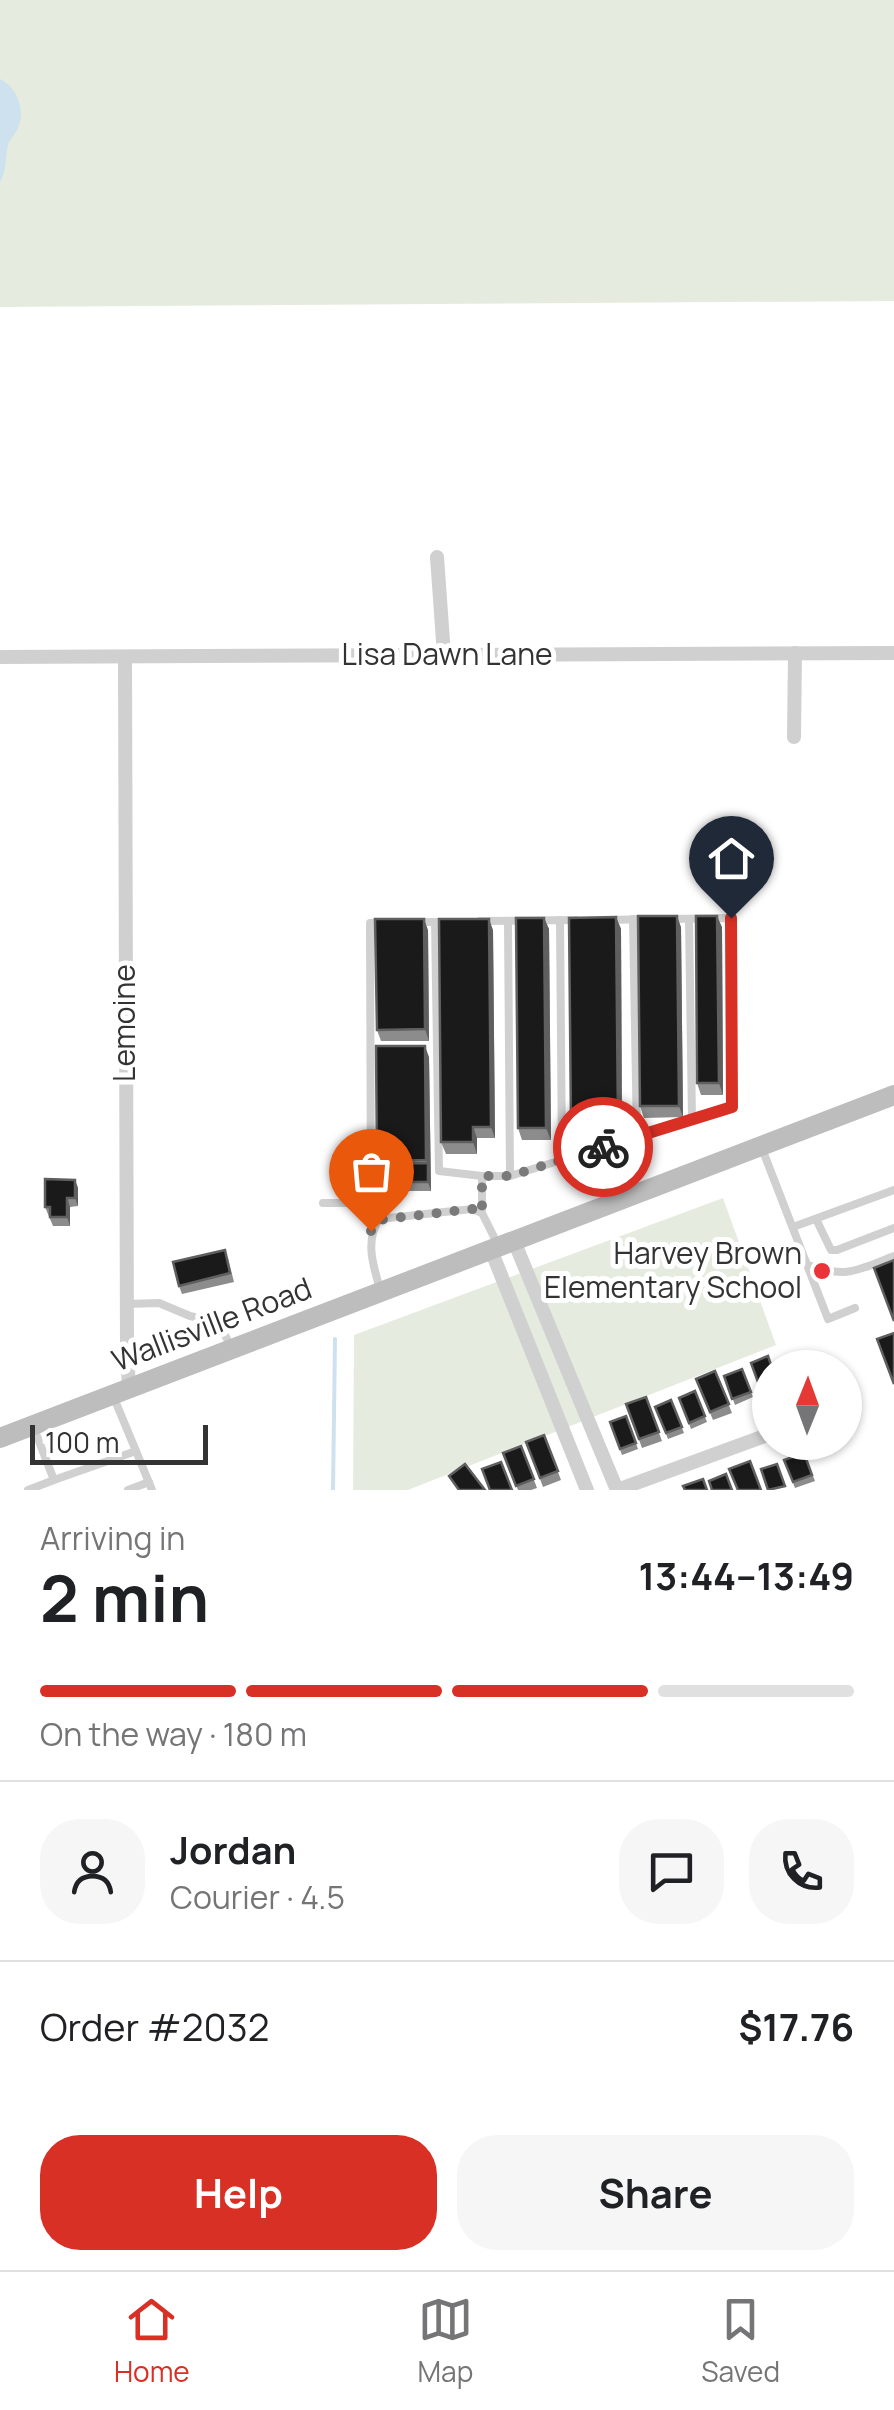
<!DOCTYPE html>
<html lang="en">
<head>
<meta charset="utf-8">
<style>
  :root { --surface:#fff; --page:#f6f6f6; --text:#202124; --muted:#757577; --line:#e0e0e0; --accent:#d93025 }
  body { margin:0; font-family:Manrope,sans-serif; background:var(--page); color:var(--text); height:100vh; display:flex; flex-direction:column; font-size:38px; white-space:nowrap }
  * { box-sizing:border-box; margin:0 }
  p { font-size:32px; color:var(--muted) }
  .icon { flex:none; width:55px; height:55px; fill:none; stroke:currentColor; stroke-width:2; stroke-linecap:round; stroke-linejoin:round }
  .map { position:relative; height:1490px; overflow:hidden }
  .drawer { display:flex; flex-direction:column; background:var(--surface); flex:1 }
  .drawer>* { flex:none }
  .needle { width:65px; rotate:1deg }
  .fabs { position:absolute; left:752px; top:1350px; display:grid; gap:20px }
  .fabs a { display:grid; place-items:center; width:110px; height:110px; border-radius:50%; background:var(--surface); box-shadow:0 2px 8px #0004; font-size:50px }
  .scale { position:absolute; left:30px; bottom:25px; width:178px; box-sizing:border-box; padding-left:10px; border:5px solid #333; border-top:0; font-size:28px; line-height:35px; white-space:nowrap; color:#333; -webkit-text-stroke:8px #fff; paint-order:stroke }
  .pin { position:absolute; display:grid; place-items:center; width:85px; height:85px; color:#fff; margin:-102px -42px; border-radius:50% 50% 50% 0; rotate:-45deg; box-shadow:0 0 10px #0007 }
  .pin .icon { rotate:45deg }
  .courier { position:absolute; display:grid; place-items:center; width:100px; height:100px; margin:-50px; border:8px solid #d93025; border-radius:50%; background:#fff; color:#222; box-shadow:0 2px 12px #0007 }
  .overview em { font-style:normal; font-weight:700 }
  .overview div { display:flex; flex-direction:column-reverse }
  .overview { display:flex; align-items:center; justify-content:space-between; height:170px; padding:0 40px }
  h1 { font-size:65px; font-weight:700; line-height:75px }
  .bar { display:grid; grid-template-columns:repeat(4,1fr); gap:15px 10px; align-content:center; height:120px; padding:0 40px }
  .bar i { height:12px; border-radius:8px; background:var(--line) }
  .bar .on { background:var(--accent) }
  .bar p { grid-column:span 4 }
  .line { display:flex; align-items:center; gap:25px; padding:0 40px; border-top:2px solid var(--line) }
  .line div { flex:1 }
  .round { display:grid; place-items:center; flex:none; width:105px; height:105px; border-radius:40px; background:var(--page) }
  .action { display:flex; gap:20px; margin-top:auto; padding:20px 40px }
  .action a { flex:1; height:115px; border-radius:40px; background:var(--accent); color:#fff; font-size:40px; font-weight:700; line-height:115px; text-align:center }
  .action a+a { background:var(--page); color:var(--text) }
  .menu { display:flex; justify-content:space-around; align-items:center; height:140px; border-top:2px solid var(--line); background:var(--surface); font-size:28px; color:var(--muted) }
  .menu a { display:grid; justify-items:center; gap:5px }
  .menu .on { color:var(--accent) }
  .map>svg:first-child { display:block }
  .green { fill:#e5ecdf }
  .water { fill:#cee1ef }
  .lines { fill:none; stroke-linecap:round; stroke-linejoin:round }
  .stream { stroke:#cee1ef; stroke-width:4 }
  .service { stroke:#d0d0d0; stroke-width:8 }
  .minor { stroke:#d0d0d0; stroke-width:14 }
  .secondary { stroke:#bdbdbd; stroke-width:20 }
  .wall { fill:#8c8c8c }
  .shaded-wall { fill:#5f5f5f }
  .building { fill:#1a1a1a; stroke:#5f5f5f; stroke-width:2.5 }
  .done { stroke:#7a7a7a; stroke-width:10; stroke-dasharray:0 18 }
  .route { stroke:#d93025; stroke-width:12 }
  .poi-dot { fill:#eb3439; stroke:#fff; stroke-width:4 }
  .labels { text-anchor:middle; stroke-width:10; stroke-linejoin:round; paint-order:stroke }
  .street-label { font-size:30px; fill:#333; stroke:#fff }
  .poi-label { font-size:30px; fill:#333; stroke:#fff; text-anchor:end }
</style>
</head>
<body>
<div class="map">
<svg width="894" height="1490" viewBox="0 0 894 1490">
  <rect width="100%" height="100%" fill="#fff"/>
  <g class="green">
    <polygon points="0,0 894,0 894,301 0,307"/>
    <polygon points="723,1198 776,1345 408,1490 353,1490 354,1335"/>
  </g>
  <path class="water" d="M 0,79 C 17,87 26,110 18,128 C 16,133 12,137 9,142 C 4,156 8,169 0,182 Z"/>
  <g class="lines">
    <polyline class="stream" points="333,1490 335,1339"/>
    <g class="service">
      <polyline points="633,919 637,1136"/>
      <polyline points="689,919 692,1119"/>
      <polyline points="560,920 562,1160"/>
      <polyline points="610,920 646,919"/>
      <polyline points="480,921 576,920"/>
      <polyline points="508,921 510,1176"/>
      <polyline points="415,922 446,922"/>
      <polyline points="435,922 439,1171 482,1176"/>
      <polyline points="761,1146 828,1319 855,1308"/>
      <polyline points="323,1203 371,1203"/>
      <polyline points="482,1213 482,1176 510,1176 732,1107 731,918 670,919"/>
      <polyline points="379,1219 371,1211 370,923 381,922"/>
      <polyline points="816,1219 831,1250 837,1250 894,1228"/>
      <polyline points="793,1227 894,1190"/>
      <path d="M 808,1265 C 846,1279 858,1270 894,1256"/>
      <path d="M 380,1289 C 373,1265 365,1241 379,1219 L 472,1209 L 482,1213 L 497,1243"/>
      <polyline points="126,1304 159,1303 190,1316 219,1323 230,1345"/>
      <polyline points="136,1451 152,1490"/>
      <polyline points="54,1480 136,1451 114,1398"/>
      <polyline points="28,1490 54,1480 33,1426"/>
      <polyline points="128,1490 149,1482"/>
    </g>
    <g class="minor">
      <polyline points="437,557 444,655"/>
      <polyline points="0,657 894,653"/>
      <polyline points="125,657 127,1349 129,1389"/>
      <polyline points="794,737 795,653"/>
      <polyline points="514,1241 617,1490"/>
      <polyline points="491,1250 587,1490"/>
      <polyline points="617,1490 770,1434"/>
    </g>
    <polyline class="secondary" points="0,1438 894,1095"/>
  </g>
  <g class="wall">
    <polygon points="616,917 621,929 622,1132 575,1133 571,1121"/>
    <polygon points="544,918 549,929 551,1140 522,1140 518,1128"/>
    <polygon points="681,927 683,1117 644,1118 640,1106"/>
    <polygon points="722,927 723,1095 701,1095 697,1083"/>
    <polygon points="428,930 429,1041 381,1041 377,1030"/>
    <polygon points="493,930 495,1138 477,1138 477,1154 446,1154 441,1142"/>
    <polygon points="429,1057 431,1191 381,1191 378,1182 377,1161"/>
    <polygon points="75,1180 78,1188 78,1206 70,1207 70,1226 53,1226 45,1207"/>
    <polygon points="228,1258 234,1282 182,1294 179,1286"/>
    <polygon points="751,1363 770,1368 770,1388 762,1391"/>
    <polygon points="742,1369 753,1397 735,1405 724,1376"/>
    <polygon points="715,1371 732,1413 713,1420 696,1379"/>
    <polygon points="695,1391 707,1422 691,1429 679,1398"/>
    <polygon points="646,1397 662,1441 642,1448 626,1404"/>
    <polygon points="671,1400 684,1433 668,1439 655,1407"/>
    <polygon points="626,1416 638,1449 622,1455 610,1422"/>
    <polygon points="544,1435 561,1480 543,1487 526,1442"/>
    <polygon points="521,1446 537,1488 531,1490 518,1490 503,1453"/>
    <polygon points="804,1453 815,1481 795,1488 784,1460"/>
  </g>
  <g class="shaded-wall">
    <polygon points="677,916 681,927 683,1117 679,1106"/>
    <polygon points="717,916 722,927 723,1095 719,1083"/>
    <polygon points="616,917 621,929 622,1132 618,1121"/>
    <polygon points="544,918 549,929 551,1140 546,1128"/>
    <polygon points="424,919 428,930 429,1041 425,1029"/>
    <polygon points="489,919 493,930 495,1138 491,1127"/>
    <polygon points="425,1046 429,1057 431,1191 428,1182 428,1165 426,1160"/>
    <polygon points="473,1127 477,1138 477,1154 473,1142"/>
    <polygon points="75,1180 78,1188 78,1206 75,1198"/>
    <polygon points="67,1198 70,1207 70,1226 67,1217"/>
  </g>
  <g class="building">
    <polygon points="638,916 677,916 679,1106 640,1106"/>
    <polygon points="696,916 717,916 719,1083 697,1083"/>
    <polygon points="616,917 618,1121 571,1121 569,918"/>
    <polygon points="516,918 544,918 546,1128 518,1128"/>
    <polygon points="375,919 424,919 425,1029 377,1030"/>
    <polygon points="439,919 489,919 491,1127 473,1127 473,1142 441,1142"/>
    <polygon points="376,1046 425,1046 426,1160 377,1161"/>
    <polygon points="428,1163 428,1182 378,1182 378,1164"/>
    <polygon points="45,1179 75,1180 75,1198 67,1198 67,1217 50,1217 50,1207 45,1207"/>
    <polygon points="225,1250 230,1273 179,1286 173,1262"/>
    <polygon points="894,1260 894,1321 874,1268"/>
    <polygon points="894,1333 894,1384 877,1339"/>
    <polygon points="768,1356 772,1368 770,1368 770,1381 759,1385 751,1363"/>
    <polygon points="742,1369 751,1392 732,1399 724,1376"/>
    <polygon points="715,1371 729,1404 710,1412 696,1379"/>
    <polygon points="695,1391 705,1416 689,1423 679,1398"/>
    <polygon points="646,1397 659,1432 639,1439 626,1404"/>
    <polygon points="671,1400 682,1427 666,1433 655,1407"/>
    <polygon points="626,1416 636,1443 620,1449 610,1422"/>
    <polygon points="544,1435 558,1471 540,1478 526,1442"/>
    <polygon points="521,1446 534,1479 516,1486 503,1453"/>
    <polygon points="804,1453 812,1475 793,1482 784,1460"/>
    <polygon points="750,1461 761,1490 738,1490 729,1469"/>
    <polygon points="501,1462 512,1490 490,1490 482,1469"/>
    <polygon points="465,1464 485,1490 459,1490 449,1476"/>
    <polygon points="777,1464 785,1486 768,1490 761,1469"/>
    <polygon points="726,1474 732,1490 712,1490 709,1481"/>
    <polygon points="703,1479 707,1490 685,1490 683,1486"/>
  </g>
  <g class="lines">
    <polyline class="done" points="371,1231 378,1220 472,1209 482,1213 482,1176 510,1176 603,1147"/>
    <polyline class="route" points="603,1147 732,1107 731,918"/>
  </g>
  <circle class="poi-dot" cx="822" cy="1271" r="10"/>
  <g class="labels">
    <g class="street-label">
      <text x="447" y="665">Lisa Dawn Lane</text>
      <text transform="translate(125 1023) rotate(-90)" y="10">Lemoine</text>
      <text transform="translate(212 1325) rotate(-21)" y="10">Wallisville Road</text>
    </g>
    <g class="poi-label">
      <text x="802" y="1264">Harvey Brown<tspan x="802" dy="34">Elementary School</tspan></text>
    </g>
  </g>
</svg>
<div class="fabs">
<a><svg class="needle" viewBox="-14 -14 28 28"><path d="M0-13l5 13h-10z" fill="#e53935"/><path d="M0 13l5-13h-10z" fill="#757577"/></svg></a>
</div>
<div class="scale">100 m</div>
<div class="pin" style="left:371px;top:1231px;background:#ea580c"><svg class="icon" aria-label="bag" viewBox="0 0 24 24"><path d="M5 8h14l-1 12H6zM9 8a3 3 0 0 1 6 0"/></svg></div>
<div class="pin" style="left:731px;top:918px;background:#1f2937"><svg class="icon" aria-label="home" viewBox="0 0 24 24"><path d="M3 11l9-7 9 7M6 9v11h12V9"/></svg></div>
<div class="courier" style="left:603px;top:1147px"><svg class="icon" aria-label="bike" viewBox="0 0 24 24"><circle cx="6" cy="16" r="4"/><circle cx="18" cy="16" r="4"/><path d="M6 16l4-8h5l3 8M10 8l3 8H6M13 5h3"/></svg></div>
</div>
<section class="drawer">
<div class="overview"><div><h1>2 min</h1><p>Arriving in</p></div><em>13:44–13:49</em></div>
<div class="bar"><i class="on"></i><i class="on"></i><i class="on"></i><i></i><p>On the way · 180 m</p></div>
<div class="line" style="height:180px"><a class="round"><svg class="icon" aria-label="person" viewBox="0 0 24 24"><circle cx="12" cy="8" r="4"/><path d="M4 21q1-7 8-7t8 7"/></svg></a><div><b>Jordan</b><p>Courier · 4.5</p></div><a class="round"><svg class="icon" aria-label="chat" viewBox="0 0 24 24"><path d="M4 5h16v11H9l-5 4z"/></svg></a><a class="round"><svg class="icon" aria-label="phone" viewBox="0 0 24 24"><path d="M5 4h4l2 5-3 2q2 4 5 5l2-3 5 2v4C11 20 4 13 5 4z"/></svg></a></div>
<div class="line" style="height:130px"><div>Order #2032</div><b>$17.76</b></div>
<div class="action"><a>Help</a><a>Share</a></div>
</section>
<nav class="menu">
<a class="on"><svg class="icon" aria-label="home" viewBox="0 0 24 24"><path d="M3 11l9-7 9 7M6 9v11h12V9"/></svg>Home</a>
<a><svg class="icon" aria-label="map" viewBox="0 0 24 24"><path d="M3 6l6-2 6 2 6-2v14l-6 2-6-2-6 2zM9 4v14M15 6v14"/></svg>Map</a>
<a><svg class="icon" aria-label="saved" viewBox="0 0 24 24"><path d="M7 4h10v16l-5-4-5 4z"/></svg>Saved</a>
</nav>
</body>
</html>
